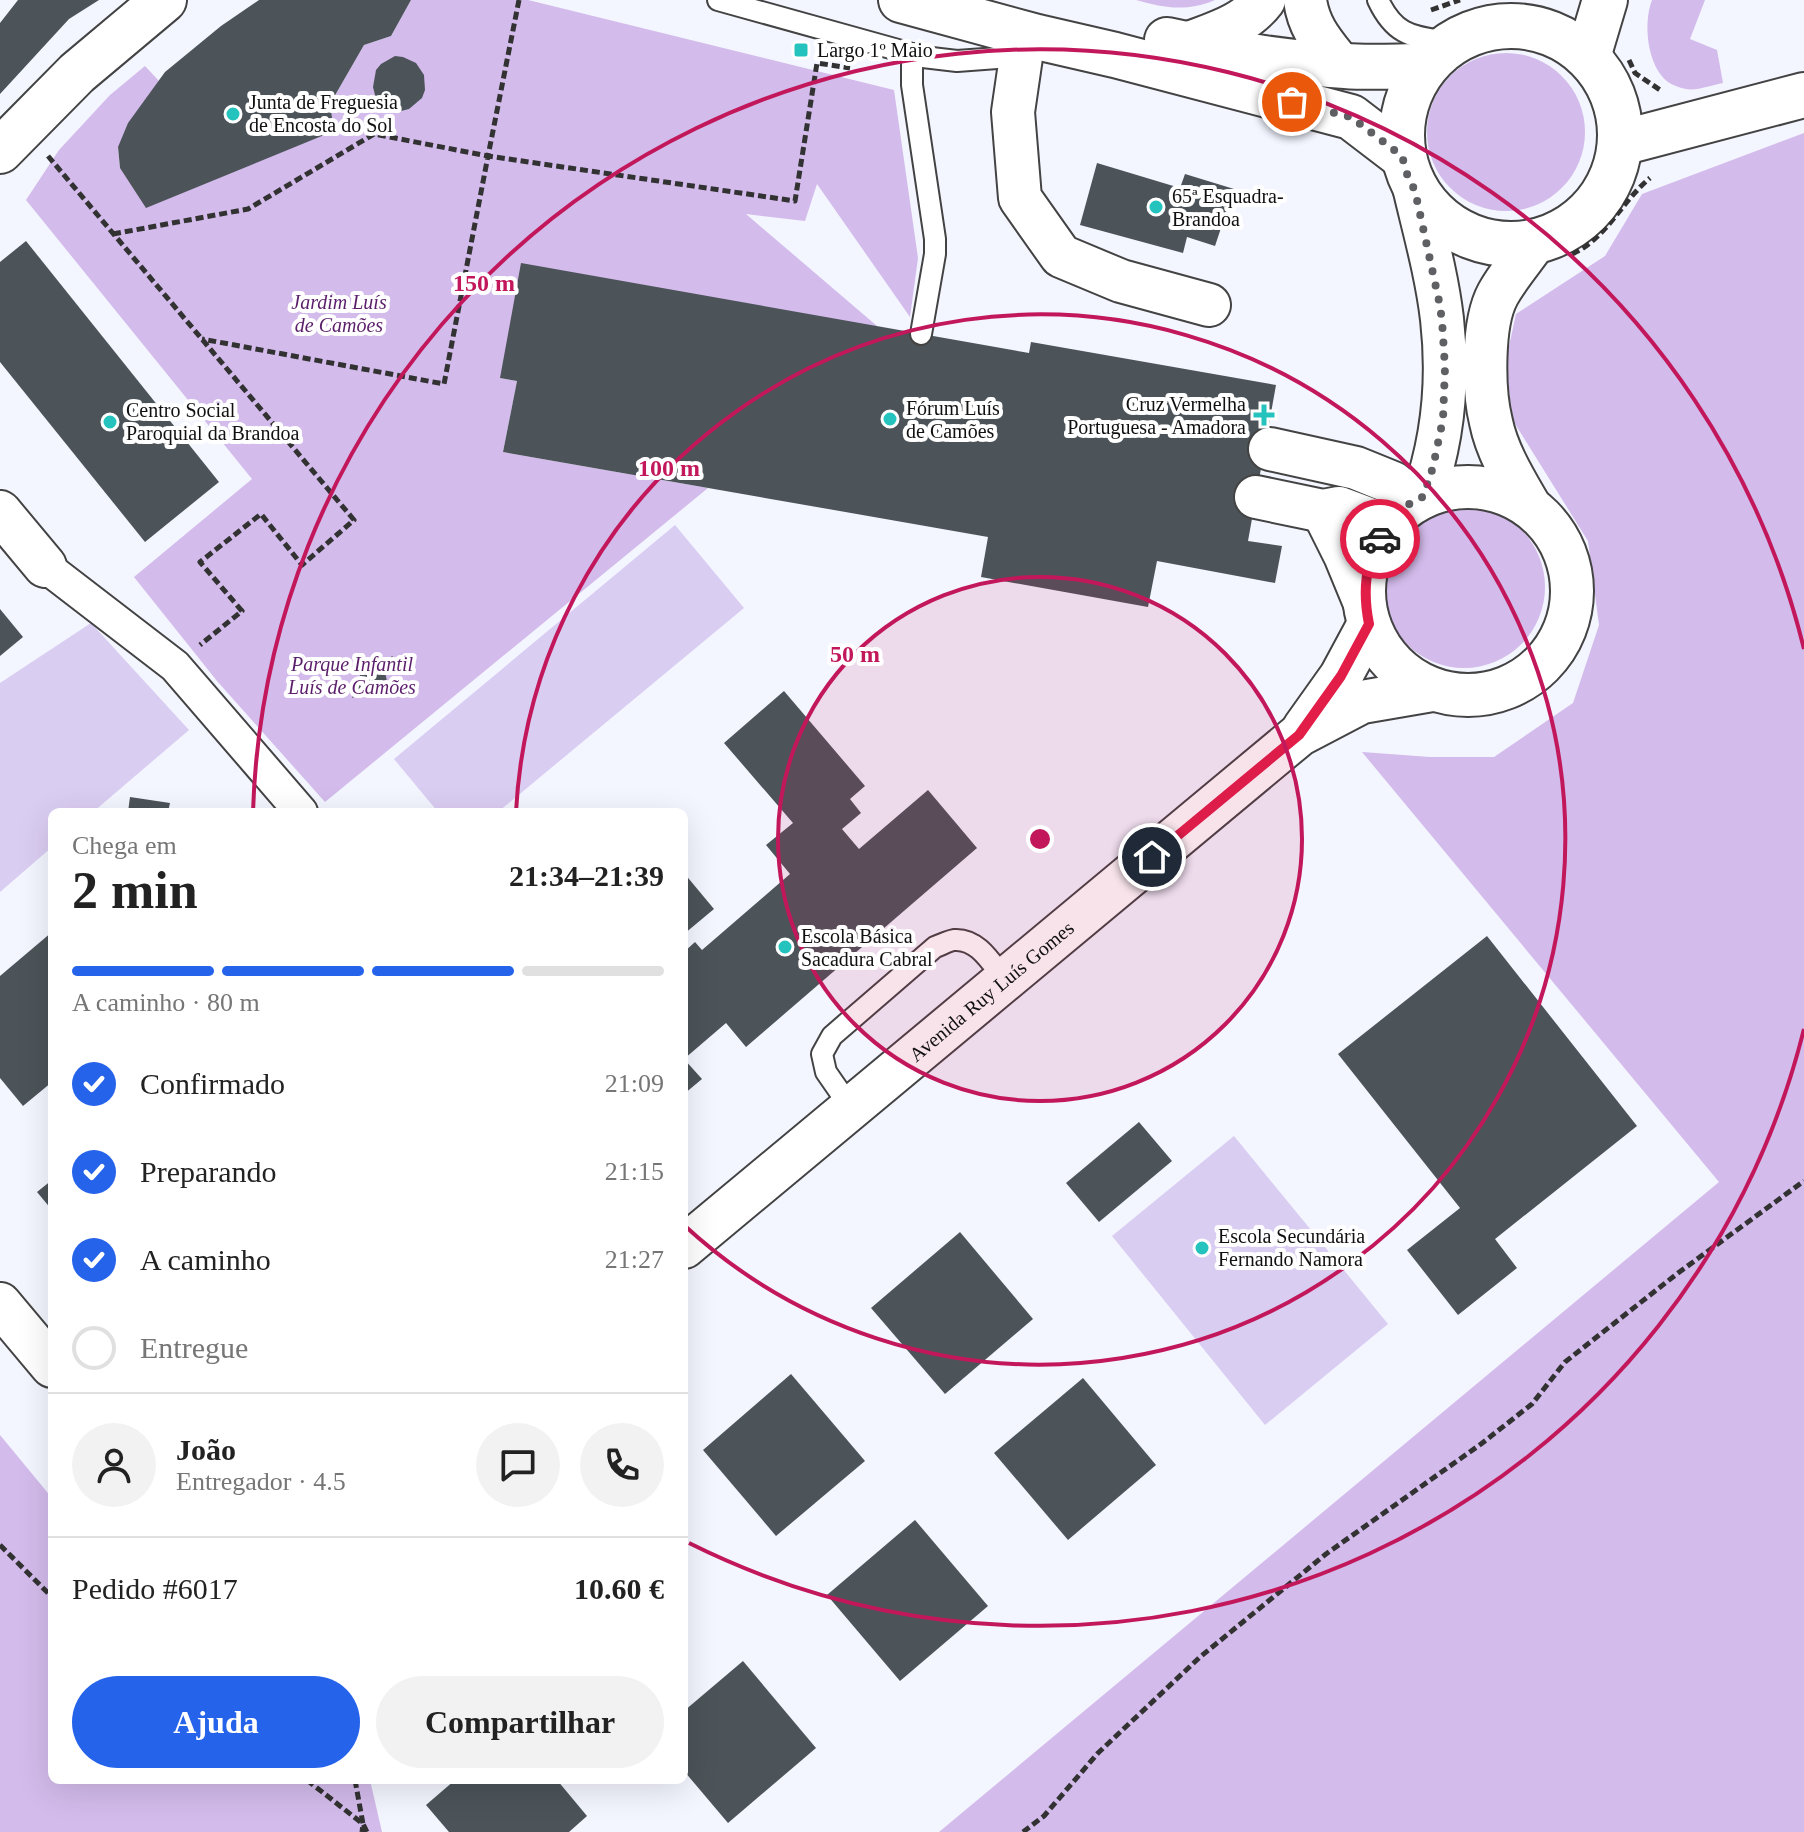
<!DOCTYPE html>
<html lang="pt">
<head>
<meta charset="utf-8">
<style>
  :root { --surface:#fff; --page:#f2f2f2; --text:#222; --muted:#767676; --line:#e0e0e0; --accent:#2563eb }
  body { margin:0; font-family:"Times New Roman",serif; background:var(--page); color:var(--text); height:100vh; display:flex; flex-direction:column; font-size:30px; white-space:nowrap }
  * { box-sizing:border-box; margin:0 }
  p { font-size:26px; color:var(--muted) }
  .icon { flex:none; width:44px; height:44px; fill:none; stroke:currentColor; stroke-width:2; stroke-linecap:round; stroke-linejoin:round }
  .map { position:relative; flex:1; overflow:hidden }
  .details { position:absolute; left:48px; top:808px; width:640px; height:976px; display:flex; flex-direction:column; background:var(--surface); border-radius:12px; box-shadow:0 8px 32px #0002 }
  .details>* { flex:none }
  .pin { position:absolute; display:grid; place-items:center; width:68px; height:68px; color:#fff; margin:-34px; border:4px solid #fff; border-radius:50%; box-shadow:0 2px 8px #0007 }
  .courier { position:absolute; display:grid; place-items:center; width:80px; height:80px; margin:-40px; border:6px solid #e11d48; border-radius:50%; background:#fff; color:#222; box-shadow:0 2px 10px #0007 }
  .summary em { font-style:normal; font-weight:800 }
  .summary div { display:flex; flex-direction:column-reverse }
  .summary { display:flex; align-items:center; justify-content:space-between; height:136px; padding:0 24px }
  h1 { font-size:52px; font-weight:800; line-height:60px }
  .bar { display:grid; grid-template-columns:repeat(4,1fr); gap:12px 8px; align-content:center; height:96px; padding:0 24px }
  .bar i { height:10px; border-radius:6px; background:var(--line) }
  .bar .selected { background:var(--accent) }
  .bar p { grid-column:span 4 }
  .line { display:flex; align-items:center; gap:20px; padding:0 24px; border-top:2px solid var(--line) }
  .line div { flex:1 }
  .round { display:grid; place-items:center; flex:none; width:84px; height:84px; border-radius:42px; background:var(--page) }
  ol { padding:0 24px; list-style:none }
  li { display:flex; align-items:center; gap:24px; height:88px }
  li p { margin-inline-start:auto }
  li .icon { padding:8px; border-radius:50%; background:var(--accent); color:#fff; stroke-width:4 }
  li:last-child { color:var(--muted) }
  li i { width:44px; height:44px; border:4px solid var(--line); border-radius:50% }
  .button { display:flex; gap:16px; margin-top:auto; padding:16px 24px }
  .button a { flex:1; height:92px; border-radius:48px; background:var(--accent); color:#fff; font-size:32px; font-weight:800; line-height:92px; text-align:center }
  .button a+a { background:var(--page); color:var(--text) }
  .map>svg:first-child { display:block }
  .green { fill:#d3bbeb }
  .pitch { fill:#dacdf2 }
  .building { fill:#4c5459 }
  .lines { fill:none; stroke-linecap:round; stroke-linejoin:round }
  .service-casing { stroke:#434343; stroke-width:24 }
  .pedestrian-casing { stroke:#434343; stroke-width:36 }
  .minor-casing { stroke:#434343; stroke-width:46 }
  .tertiary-casing { stroke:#434343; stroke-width:48 }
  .path { stroke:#323232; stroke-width:5; stroke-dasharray:8 4; stroke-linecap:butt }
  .service { stroke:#fff; stroke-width:20 }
  .pedestrian { stroke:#fff; stroke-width:32 }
  .minor { stroke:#fff; stroke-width:42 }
  .tertiary { stroke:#fff; stroke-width:44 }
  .done { stroke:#5f6064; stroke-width:8; stroke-dasharray:0 14.4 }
  .route { stroke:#e11d48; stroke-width:10 }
  .ring { fill:none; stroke:#c2185b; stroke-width:4 }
  .poi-dot { fill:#25c3be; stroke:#fff; stroke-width:3 }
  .labels { text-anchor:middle; stroke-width:8; stroke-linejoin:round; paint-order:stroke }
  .poi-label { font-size:20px; fill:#101010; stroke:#fff; text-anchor:start }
  .park-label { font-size:20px; font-style:italic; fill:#5b1e6a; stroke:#fff }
  .street-label { font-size:20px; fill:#101010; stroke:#fff }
  .centre { fill:#c2185b; stroke:#fff; stroke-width:4 }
  .ring-label { font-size:24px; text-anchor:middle; font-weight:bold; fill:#c2185b; stroke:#fff; stroke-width:8; stroke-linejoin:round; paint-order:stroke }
</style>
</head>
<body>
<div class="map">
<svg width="1804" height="1832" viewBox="0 0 1804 1832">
  <rect width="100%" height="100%" fill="#f3f5ff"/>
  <g class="green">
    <polygon points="411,0 528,0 894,90 918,258 910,317 817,184 805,221 746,214 877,326 500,378 517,381 503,452 708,488 325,802 217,681 134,577 252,479 26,200 59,150 110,95 145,66 159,81 118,147 120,168 333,131 330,104 364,45 391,36"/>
    <path d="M 1136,0 L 1215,0 C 1187,12 1164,8 1136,0 Z"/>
    <path d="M 1652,0 L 1705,0 L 1690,39 L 1717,50 L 1723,83 C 1712,85 1697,91 1686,89 C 1681,88 1672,85 1668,82 C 1647,66 1643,23 1652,0 Z"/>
    <circle cx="1506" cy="132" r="79"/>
    <polygon points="1804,133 1804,1832 939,1832 1719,1182 1362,752 1430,757 1494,757 1573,703 1599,625 1588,541 1512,419 1506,360 1516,314 1605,256 1642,194"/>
    <circle cx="1464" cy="587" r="81"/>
    <polygon points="0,1435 52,1498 52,1780 370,1780 382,1832 0,1832"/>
  </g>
  <g class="pitch">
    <polygon points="675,525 744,608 498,812 438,812 394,759"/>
    <polygon points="91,623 189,730 93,812 52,812 52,847 0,892 0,683"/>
    <polygon points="1234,1136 1388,1324 1265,1425 1112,1236"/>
  </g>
  <g class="building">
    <polygon points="18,0 99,0 69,19 0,94 0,23"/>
    <polygon points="259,0 411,0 391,36 364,45 330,104 334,131 146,208 120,168 118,147 128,123 165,72 221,26"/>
    <polygon points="395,56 403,57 416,63 424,75 425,90 422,98 409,109 401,111 395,111 385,107 375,95 373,87 376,70 381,64"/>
    <polygon points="1097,163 1180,188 1185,174 1234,189 1215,246 1187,237 1183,253 1080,225"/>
    <polygon points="26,241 219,482 145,542 0,362 0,262"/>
    <polygon points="521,263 1029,353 1031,342 1276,385 1248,541 1282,546 1275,583 1157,561 1148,607 981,577 988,537 503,452 517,381 500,378"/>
    <polygon points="0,609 23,637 0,656"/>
    <polygon points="393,656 385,672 390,695 373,689 352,698 360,677 358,658 373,664"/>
    <polygon points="784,691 865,786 850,799 861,813 842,829 859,849 928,790 977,848 746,1047 726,1023 684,1059 702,1079 684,1094 684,952 695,942 702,950 790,874 766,845 793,823 724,743"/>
    <polygon points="130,797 170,803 168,812 128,812"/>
    <polygon points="684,873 714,909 684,934"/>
    <polygon points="52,932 52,1082 23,1106 0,1078 0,976"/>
    <polygon points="1487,936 1637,1126 1495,1239 1517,1268 1458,1315 1407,1250 1460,1208 1338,1054"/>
    <polygon points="1139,1122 1172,1161 1099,1222 1066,1183"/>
    <polygon points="52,1180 52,1210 37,1192"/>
    <polygon points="960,1232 1033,1319 945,1394 871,1308"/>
    <polygon points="791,1374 865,1461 776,1536 703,1450"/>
    <polygon points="1083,1378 1156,1465 1068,1540 994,1453"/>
    <polygon points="915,1520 988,1606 900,1681 827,1595"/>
    <polygon points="743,1661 816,1748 728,1823 684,1771 684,1711"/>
    <polygon points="455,1780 557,1780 587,1816 569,1832 449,1832 426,1805"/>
  </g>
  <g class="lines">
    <defs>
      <g id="service">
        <polyline points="718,0 923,57 957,61 1026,56"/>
        <path d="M 1378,0 C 1396,38 1414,36 1452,43"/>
        <polyline points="912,54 912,85 935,239 935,254 921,334"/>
        <path d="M 851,1108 L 826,1072 L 822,1054 L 832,1036 L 935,947 C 941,945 948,941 954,940 C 978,938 992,964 1005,980"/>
      </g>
      <polyline id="pedestrian" points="45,566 175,666 301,812"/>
      <g id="minor">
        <path d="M 1305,0 C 1309,29 1324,44 1341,66"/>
        <path d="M 1187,44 C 1215,33 1245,25 1264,0"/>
        <polyline points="1021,57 1013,112 1020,198 1061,256 1121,281 1209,305"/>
        <path d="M 1415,191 C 1425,233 1437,276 1442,319 C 1449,380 1443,440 1423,497"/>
        <polyline points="1270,449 1356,468 1393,483 1413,500"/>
        <circle cx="1468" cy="591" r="104"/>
        <polyline points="1256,497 1323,511 1339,508 1387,526"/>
        <path d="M 1530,507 C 1515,481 1497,452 1491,422 C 1483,390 1482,323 1498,294 C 1508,276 1522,260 1534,243"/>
        <polyline points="1323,511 1345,555 1364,601"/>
        <polyline points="0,512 45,566"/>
        <polyline points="1304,728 1341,676 1369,624"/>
        <path id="s1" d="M 684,1247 L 1299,735 L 1362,702 L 1432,690"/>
        <polyline points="0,1304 52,1366"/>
      </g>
      <g id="tertiary">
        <polyline points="901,0 1037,37 1115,55 1351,117 1402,156"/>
        <circle cx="1511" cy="135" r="109"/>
        <path d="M 1167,40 C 1225,53 1285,63 1345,66 C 1372,68 1399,66 1426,66"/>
        <polyline points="1588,57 1605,0"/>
        <polyline points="1621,143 1804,95"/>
        <polyline points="0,151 77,73 164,0"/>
      </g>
    </defs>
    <use href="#service" class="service-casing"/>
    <use href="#pedestrian" class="pedestrian-casing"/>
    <use href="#minor" class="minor-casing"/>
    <use href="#tertiary" class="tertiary-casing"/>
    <g class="path">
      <polyline points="519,0 488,156 795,201 817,63 850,68"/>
      <polyline points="1431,10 1460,0"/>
      <polyline points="1629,60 1635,73 1660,90"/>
      <polyline points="48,156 354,520 302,565 261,514 200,562 242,611 200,645"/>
      <polyline points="113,234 248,209 374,134 488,156 444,384 202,339"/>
      <path d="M 1572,254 C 1606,239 1622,201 1650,178"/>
      <polyline points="0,1545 52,1597"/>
      <polyline points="307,1780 363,1824 367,1832"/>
      <polyline points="355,1780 363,1824 362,1832"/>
      <polyline points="1023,1832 1044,1816 1098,1753 1200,1657 1326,1554 1481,1444 1532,1404 1565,1362 1678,1273 1804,1181"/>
    </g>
    <use href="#service" class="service"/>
    <use href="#pedestrian" class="pedestrian"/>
    <use href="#minor" class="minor"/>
    <use href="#tertiary" class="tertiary"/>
  </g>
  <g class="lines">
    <path class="done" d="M 1292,102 L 1351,117 L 1402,156 L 1407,174 L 1415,191 L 1439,301 L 1442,320 L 1445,368 L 1443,419 L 1433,467 L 1423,497 C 1404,503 1390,522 1380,539"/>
    <path class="route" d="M 1152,857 L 1299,735 L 1341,676 L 1369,624 C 1363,594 1364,565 1380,539"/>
  </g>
  <circle cx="1040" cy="839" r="262" fill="#c2185b" fill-opacity=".12"/>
  <g class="ring">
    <circle cx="1040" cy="839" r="262"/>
    <path d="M516 812A525 525 0 1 1 685 1226"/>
    <path d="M1804 1029A787 787 0 0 1 689 1543M253 812A787 787 0 0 1 1804 649"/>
  </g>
  <g class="poi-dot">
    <rect x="793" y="42" width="16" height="16" rx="4"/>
    <circle cx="233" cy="114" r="8"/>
    <circle cx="1156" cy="207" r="8"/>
    <path d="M1260 403h8v8h8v8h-8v8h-8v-8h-8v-8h8z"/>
    <circle cx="890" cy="419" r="8"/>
    <circle cx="110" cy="422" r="8"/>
    <circle cx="785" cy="947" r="8"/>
    <circle cx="1202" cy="1248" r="8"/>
  </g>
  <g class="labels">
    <g class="poi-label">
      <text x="817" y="57">Largo 1º Maio</text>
      <text x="249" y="109">Junta de Freguesia<tspan x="249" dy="23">de Encosta do Sol</tspan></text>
      <text x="1172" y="203">65ª Esquadra-<tspan x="1172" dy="23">Brandoa</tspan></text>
      <text x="1246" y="411" text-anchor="end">Cruz Vermelha<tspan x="1246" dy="23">Portuguesa - Amadora</tspan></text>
      <text x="906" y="415">Fórum Luís<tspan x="906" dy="23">de Camões</tspan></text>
      <text x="126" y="417">Centro Social<tspan x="126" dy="23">Paroquial da Brandoa</tspan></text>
      <text x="801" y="943">Escola Básica<tspan x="801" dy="23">Sacadura Cabral</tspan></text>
      <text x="1218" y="1243">Escola Secundária<tspan x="1218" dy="23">Fernando Namora</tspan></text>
    </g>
    <g class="park-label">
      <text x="339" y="309">Jardim Luís<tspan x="339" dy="23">de Camões</tspan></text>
      <text x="352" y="671">Parque Infantil<tspan x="352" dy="23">Luís de Camões</tspan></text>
    </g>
    <g class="street-label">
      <text dy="7" stroke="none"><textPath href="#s1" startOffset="400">Avenida Ruy Luís Gomes</textPath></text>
    </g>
  </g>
  <circle cx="1040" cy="839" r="12" class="centre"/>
  <g class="ring-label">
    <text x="484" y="291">150 m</text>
    <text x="669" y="476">100 m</text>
    <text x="855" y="662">50 m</text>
  </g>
</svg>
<div class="pin" style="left:1292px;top:102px;background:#ea580c"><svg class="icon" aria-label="bag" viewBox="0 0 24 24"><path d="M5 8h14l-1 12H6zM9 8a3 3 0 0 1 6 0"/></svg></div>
<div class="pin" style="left:1152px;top:857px;background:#1f2937"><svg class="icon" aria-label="home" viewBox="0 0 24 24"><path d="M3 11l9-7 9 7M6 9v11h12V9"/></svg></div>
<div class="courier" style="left:1380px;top:539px"><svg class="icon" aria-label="car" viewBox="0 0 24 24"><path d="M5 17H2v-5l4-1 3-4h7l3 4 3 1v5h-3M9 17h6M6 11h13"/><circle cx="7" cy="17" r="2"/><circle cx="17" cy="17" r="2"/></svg></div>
<section class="details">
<div class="summary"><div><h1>2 min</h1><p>Chega em</p></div><em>21:34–21:39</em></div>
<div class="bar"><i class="selected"></i><i class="selected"></i><i class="selected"></i><i></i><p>A caminho · 80 m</p></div>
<ol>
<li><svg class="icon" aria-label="check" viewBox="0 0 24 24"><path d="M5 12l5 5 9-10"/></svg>Confirmado<p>21:09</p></li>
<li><svg class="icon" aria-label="check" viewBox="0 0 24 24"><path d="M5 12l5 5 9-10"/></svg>Preparando<p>21:15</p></li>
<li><svg class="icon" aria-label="check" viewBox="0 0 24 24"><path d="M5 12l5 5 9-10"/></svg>A caminho<p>21:27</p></li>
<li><i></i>Entregue</li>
</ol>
<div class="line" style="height:144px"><a class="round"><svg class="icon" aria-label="person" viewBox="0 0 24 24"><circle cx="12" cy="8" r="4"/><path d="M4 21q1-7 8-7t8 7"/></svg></a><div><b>João</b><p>Entregador · 4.5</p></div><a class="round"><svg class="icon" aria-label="chat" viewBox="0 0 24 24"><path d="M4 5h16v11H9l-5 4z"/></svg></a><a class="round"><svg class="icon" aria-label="phone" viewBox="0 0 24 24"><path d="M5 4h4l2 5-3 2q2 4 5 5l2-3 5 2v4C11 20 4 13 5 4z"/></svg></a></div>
<div class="line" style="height:104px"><div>Pedido #6017</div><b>10.60 €</b></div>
<div class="button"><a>Ajuda</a><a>Compartilhar</a></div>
</section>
</div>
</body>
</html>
